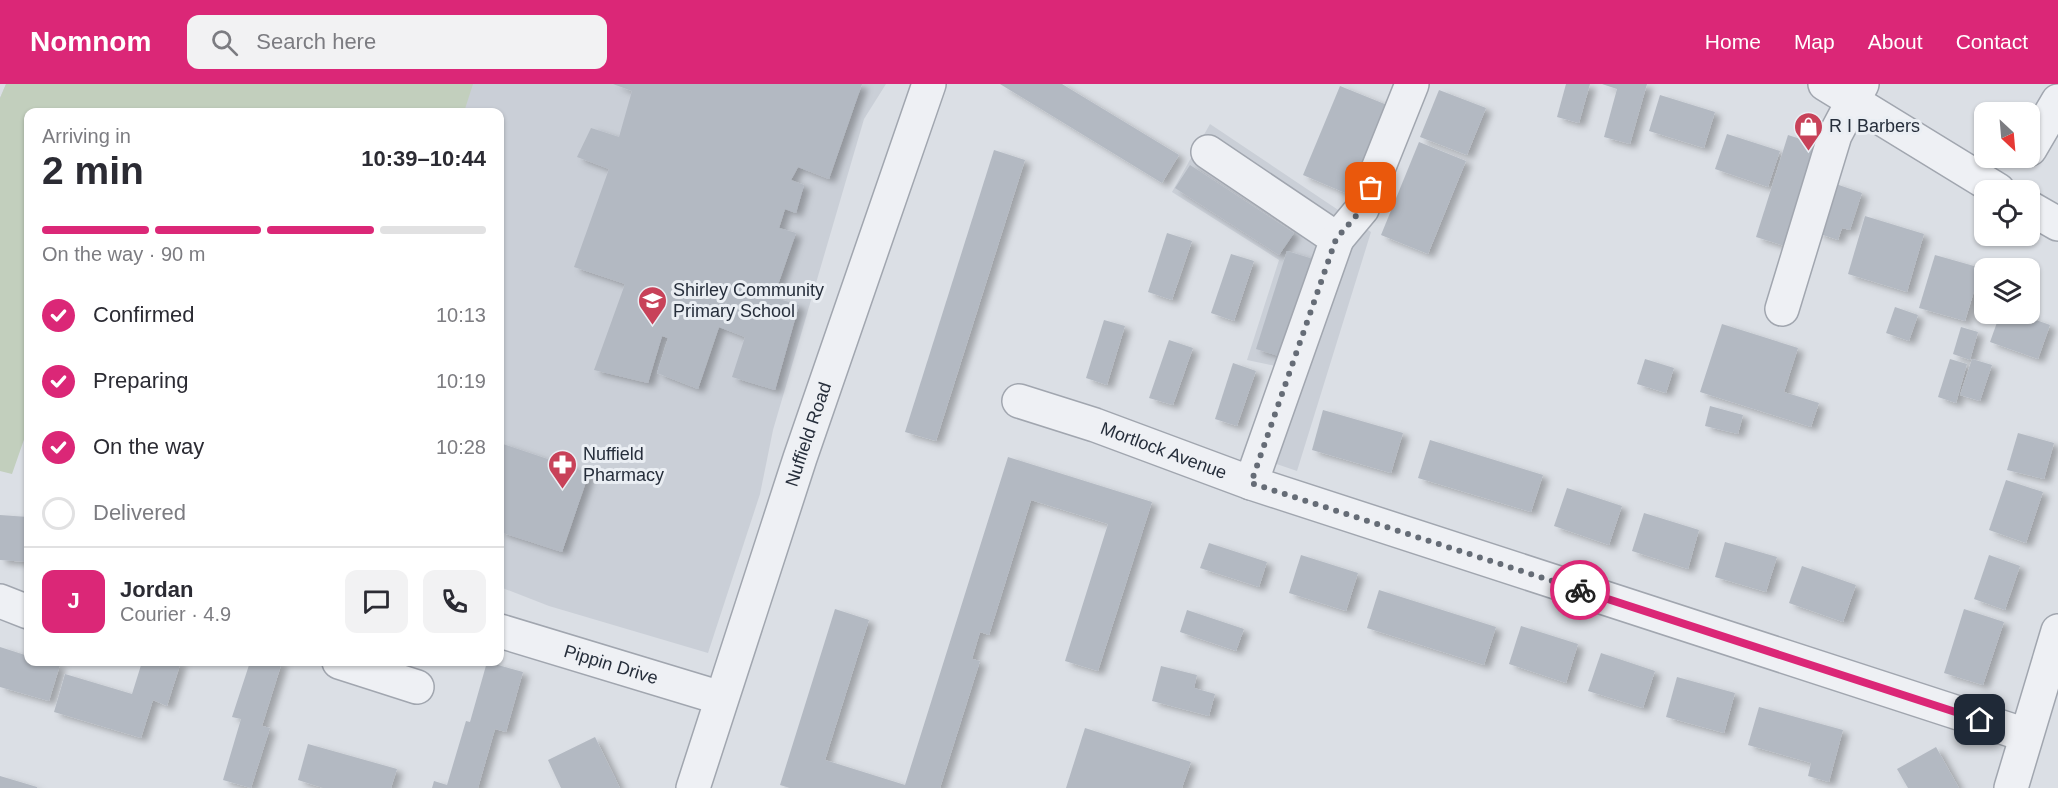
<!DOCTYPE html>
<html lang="en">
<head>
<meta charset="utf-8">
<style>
  :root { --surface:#fff; --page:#f2f2f3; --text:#2b2b33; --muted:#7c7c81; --line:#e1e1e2; --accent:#db2777 }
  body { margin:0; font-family:Helvetica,sans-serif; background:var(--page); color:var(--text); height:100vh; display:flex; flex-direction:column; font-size:22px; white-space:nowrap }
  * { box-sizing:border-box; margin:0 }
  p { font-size:20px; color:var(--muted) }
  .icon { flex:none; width:33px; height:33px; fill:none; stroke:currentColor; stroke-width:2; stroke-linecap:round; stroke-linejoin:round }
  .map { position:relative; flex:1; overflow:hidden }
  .details { position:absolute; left:24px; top:24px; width:480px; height:558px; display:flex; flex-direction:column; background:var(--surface); border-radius:12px; box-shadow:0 2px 4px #0004 }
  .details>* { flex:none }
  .needle { width:39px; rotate:154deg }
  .tools { position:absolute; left:1974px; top:18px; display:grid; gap:12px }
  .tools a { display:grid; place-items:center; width:66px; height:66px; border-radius:12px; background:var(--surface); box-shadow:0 2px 4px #0004; font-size:30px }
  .pin { position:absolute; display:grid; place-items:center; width:51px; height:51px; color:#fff; margin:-26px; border-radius:12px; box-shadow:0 3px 9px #0006 }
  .courier { position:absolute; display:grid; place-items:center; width:60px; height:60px; margin:-30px; border:4px solid #db2777; border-radius:50%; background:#fff; color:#222; box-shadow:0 2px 8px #0007 }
  .headline em { font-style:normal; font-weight:700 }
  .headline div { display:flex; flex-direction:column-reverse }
  .headline { display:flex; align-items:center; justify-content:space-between; height:102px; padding:0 18px }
  h1 { font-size:39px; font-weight:700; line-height:45px }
  .bar { display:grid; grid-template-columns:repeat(4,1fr); gap:9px 6px; align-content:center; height:72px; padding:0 18px }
  .bar i { height:8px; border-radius:4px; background:var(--line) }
  .bar .active { background:var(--accent) }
  .bar p { grid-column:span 4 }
  .line { display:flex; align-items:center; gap:15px; padding:0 18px; border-top:2px solid var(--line) }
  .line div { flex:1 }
  .round { display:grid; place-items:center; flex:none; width:63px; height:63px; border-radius:12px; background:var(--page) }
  ol { padding:0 18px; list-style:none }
  li { display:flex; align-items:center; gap:18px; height:66px }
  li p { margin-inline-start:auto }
  li .icon { padding:6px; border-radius:50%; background:var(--accent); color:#fff; stroke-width:4 }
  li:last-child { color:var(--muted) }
  li i { width:33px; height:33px; border:3px solid var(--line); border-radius:50% }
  header { display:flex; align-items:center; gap:36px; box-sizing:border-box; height:84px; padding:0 30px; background:var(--accent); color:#fff }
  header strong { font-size:28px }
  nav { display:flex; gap:33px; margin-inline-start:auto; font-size:21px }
  .search { width:420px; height:54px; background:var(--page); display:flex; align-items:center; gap:15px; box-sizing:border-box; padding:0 21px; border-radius:12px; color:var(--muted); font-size:22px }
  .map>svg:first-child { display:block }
  .built { fill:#cacfd7 }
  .green { fill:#c2cfbd }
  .building { fill:#b3b9c2; filter:url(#shadow) }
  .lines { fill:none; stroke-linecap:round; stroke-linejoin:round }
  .minor-casing { stroke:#a1a6af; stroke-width:36 }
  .minor { stroke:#eef0f4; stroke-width:33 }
  .done { stroke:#656c76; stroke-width:6; stroke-dasharray:0 10.8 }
  .route { stroke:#db2777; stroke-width:8 }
  .labels { text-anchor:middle; stroke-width:6; stroke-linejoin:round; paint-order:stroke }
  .poi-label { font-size:18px; fill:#262e3b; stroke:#eaeef3; text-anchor:start }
  .street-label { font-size:18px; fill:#262e3b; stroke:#eaeef3 }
</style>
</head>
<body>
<header>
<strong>Nomnom</strong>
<div class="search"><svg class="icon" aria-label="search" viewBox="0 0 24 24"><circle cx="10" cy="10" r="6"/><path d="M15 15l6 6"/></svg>Search here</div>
<nav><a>Home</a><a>Map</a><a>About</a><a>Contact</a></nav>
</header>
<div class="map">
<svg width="2058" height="704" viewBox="0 0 2058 704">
  <defs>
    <filter id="shadow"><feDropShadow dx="6" dy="4" stdDeviation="3" flood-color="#0004"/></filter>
  </defs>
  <rect width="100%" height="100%" fill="#dbdfe5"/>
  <g class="built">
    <polygon points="6,0 886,0 864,35 773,346 760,410 708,569 549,522 500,503 500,28 28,28 0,14"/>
    <polygon points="1210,40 1371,148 1297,387 1245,369 1276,282 1247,276 1279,176 1172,108"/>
  </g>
  <polygon class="green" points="6,0 473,0 464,28 28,28 28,344 12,390 0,387 0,14"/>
  <g class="building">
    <polygon points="613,0 862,0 829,95 798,83 791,96 804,101 796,129 785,125 779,144 796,149 779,198 772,213 799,221 775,306 732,293 745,253 719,243 698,305 657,289 668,254 662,252 648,299 594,286 625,200 574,183 609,85 577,73 591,44 619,53 632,7"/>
    <polygon points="1000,0 1062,0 1179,71 1162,99"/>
    <polygon points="1566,0 1590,0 1579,39 1557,33"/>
    <polygon points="1647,0 1630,60 1604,53 1617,5 1602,0"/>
    <polygon points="1340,2 1387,21 1350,111 1303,91"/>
    <polygon points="1439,6 1486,24 1467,71 1420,53"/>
    <polygon points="1660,11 1715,28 1704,64 1649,47"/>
    <polygon points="1727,50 1780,67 1768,103 1715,85"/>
    <polygon points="1788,51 1822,62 1791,164 1756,153"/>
    <polygon points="1419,58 1466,77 1428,170 1381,151"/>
    <polygon points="994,66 1025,76 936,357 905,348"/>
    <polygon points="1190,81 1294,149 1279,171 1175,104"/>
    <polygon points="1833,99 1862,109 1850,146 1842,144 1838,156 1817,149"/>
    <polygon points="1865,132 1924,150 1907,208 1848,190"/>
    <polygon points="1167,149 1192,157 1172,216 1148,208"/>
    <polygon points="1287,167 1313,175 1282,273 1256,265"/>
    <polygon points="1231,170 1254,177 1234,237 1211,229"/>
    <polygon points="1935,171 1981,184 1965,237 1919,224"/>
    <polygon points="1895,223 1918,231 1909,257 1886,249"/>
    <polygon points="2000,230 2019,230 2050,241 2038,275 1990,258"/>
    <polygon points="1104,236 1125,242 1107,301 1086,294"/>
    <polygon points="1722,240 1798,264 1784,308 1819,319 1811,343 1700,308"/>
    <polygon points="1961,243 1978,248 1970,276 1953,270"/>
    <polygon points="1169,256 1193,264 1173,321 1149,314"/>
    <polygon points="1645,275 1674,284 1666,309 1637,300"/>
    <polygon points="1950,275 1967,280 1956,319 1938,313"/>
    <polygon points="1972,275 1992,281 1980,317 1960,311"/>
    <polygon points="1233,279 1256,287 1237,342 1215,335"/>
    <polygon points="1710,322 1743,331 1738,350 1705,342"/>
    <polygon points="1323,326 1403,349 1391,389 1312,366"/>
    <polygon points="2018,349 2054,359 2044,395 2007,386"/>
    <polygon points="1430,356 1543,391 1531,428 1418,394"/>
    <polygon points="500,359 589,389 562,468 500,448"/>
    <polygon points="1008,373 1152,418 1098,587 1065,577 1108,440 1031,416 989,551 980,548 972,575 980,577 940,704 790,704 780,701 835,525 869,536 825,676 905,701"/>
    <polygon points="2006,396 2043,408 2026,459 1989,446"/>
    <polygon points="1567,404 1622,422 1609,461 1554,442"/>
    <polygon points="1644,429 1699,446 1688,485 1632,467"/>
    <polygon points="0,431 28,433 28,478 0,476"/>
    <polygon points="1725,458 1777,473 1766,508 1715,493"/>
    <polygon points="1209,459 1267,478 1259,503 1200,484"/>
    <polygon points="1301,471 1358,489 1346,527 1289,509"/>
    <polygon points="1989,471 2020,482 2005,526 1974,515"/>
    <polygon points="1802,482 1856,501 1843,538 1789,519"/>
    <polygon points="1379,506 1496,543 1484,581 1367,544"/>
    <polygon points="1964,525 2004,538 1983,601 1944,589"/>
    <polygon points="1187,526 1244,545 1236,567 1180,548"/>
    <polygon points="1521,542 1578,560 1566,599 1509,580"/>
    <polygon points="0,563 28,572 28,578 48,578 60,581 49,617 0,603"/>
    <polygon points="1601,569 1655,587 1643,624 1588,607"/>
    <polygon points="142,578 181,578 167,622 153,616 141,654 54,628 65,590 132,610"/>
    <polygon points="250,578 282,578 262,642 270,644 251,704 223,696 241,635 232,633"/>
    <polygon points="487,578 523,588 506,648 495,645 478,704 432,704 434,697 447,701 466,637 470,638"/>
    <polygon points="1161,582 1197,591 1194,604 1215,610 1209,632 1152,617"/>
    <polygon points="1677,593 1735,609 1724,649 1666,633"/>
    <polygon points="1759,623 1843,646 1829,698 1808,692 1811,679 1748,661"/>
    <polygon points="1085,644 1191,678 1182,704 1066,704"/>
    <polygon points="595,653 620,704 561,704 548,676"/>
    <polygon points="308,660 397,685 391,704 323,704 298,696"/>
    <polygon points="1936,663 1959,704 1908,704 1897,685"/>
    <polygon points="0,692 37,703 37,704 0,704"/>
  </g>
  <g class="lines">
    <defs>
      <g id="minor">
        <polyline points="1825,0 1998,106"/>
        <polyline points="2030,65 2058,17"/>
        <polyline points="1208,68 1337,155 1251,399"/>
        <polyline points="2030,124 2058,140"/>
        <polyline points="1337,155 1362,125 1412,0"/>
        <polyline points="1782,225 1835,51 1862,0"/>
        <path id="s1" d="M 1019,317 L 1095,341 L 1251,399 L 2026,651"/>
        <polyline points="0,517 28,528"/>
        <path id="s2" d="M 500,547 L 721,614"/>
        <polyline points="339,578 417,603"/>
        <path id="s3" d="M 693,704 L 800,374 L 929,0"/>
        <polyline points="2011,704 2058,547"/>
      </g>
    </defs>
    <use href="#minor" class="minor-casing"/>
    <use href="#minor" class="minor"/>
  </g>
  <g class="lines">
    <polyline class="done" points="1371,104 1362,125 1336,155 1251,399 1580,506"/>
    <polyline class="route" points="1580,506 1980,636"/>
  </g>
  <defs>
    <symbol id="shop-pin" viewBox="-11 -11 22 30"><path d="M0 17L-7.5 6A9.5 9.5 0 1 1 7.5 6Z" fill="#c84259" stroke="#eaeef3"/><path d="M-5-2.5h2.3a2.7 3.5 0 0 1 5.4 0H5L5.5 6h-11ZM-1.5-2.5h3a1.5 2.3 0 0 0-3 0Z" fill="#fff"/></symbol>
    <symbol id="school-pin" viewBox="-11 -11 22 30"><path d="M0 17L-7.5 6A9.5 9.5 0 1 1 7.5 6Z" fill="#c84259" stroke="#eaeef3"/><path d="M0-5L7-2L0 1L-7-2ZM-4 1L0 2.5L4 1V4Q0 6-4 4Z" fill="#fff"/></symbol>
    <symbol id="pharmacy-pin" viewBox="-11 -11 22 30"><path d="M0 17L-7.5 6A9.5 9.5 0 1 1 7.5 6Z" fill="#c84259" stroke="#eaeef3"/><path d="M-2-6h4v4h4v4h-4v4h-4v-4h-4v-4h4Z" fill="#fff"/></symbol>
  </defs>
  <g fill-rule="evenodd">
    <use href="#shop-pin" x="1792" y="26" width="33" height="45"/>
    <use href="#school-pin" x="636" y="200" width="33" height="45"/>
    <use href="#pharmacy-pin" x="546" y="364" width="33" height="45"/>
  </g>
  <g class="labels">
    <g class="poi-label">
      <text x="1829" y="48">R I Barbers</text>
      <text x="673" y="212">Shirley Community<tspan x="673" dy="21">Primary School</tspan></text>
      <text x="583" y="376">Nuffield<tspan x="583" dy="21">Pharmacy</tspan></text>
    </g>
    <g class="street-label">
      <text dy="6" stroke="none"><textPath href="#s3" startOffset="372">Nuffield Road</textPath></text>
      <text dy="6" stroke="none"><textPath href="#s1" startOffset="153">Mortlock Avenue</textPath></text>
      <text dy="6" stroke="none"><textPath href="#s2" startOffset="116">Pippin Drive</textPath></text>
    </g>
  </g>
</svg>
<div class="tools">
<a><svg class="needle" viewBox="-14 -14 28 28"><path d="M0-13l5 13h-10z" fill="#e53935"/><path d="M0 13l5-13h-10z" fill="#7c7c81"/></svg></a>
<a><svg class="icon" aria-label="locate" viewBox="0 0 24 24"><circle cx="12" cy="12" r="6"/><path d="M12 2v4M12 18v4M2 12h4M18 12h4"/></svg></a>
<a><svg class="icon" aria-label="layers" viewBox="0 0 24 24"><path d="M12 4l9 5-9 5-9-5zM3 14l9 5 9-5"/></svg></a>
</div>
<div class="pin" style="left:1371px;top:104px;background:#ea580c"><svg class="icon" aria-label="bag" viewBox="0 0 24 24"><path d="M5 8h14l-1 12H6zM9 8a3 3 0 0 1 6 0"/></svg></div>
<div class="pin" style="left:1980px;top:636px;background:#1f2937"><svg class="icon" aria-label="home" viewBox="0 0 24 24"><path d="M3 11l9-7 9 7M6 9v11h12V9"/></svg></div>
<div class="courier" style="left:1580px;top:506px"><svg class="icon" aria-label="bike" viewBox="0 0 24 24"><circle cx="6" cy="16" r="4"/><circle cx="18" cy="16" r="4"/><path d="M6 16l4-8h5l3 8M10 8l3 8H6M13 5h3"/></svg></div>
<section class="details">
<div class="headline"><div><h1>2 min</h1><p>Arriving in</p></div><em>10:39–10:44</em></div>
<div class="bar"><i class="active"></i><i class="active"></i><i class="active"></i><i></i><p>On the way · 90 m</p></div>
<ol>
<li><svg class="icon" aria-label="check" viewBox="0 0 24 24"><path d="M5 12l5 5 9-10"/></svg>Confirmed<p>10:13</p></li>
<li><svg class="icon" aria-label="check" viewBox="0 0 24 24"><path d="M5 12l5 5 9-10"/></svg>Preparing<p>10:19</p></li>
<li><svg class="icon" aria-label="check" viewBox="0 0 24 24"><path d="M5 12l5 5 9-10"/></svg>On the way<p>10:28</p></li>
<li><i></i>Delivered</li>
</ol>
<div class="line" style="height:108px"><b class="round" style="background:var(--accent);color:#fff">J</b><div><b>Jordan</b><p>Courier · 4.9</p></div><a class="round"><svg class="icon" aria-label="chat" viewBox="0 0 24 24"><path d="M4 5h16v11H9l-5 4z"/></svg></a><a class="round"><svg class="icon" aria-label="phone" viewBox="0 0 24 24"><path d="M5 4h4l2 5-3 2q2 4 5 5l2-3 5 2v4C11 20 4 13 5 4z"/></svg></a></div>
</section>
</div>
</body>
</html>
